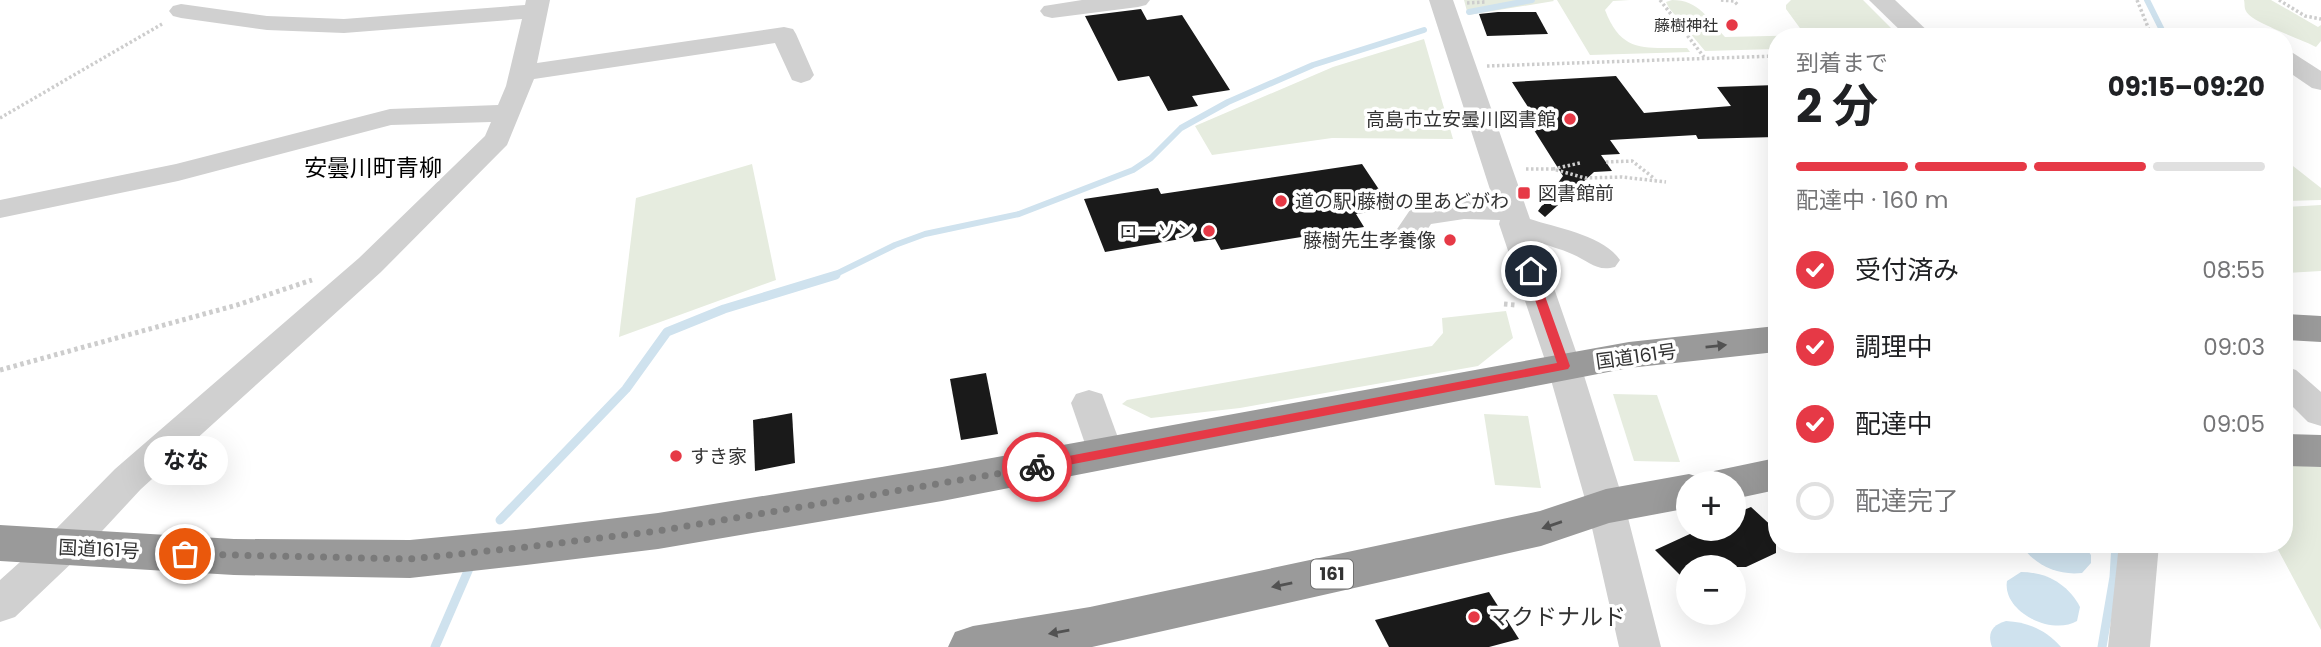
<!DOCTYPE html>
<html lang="ja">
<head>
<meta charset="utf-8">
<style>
  :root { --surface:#fff; --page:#f6f6f6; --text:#202124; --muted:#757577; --line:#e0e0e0; --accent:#e63946 }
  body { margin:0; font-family:Poppins,"Noto Sans JP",sans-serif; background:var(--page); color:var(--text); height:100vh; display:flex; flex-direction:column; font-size:26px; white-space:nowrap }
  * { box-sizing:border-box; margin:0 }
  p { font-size:23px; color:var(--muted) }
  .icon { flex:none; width:38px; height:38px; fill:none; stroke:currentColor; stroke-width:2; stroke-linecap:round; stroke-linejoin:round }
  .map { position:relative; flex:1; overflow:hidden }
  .side { position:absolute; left:1768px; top:28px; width:525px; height:525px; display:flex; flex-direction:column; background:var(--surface); border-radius:28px; box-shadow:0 7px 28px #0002 }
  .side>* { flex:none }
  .tools { position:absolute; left:1676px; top:471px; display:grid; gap:14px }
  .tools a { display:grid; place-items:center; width:70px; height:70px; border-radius:50%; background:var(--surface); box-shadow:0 7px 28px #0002; font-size:35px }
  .pin { position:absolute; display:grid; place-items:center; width:60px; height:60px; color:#fff; margin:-30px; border:4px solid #fff; border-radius:50%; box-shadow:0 2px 7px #0007 }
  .courier { position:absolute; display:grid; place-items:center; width:70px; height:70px; margin:-35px; border:5px solid #e63946; border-radius:50%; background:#fff; color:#222; box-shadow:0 2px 9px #0007 }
  .bubble { position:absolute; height:49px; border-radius:24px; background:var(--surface); box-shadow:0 7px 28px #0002; font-size:23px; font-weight:700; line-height:49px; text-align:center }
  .summary em { font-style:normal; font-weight:700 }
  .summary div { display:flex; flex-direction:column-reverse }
  .summary { display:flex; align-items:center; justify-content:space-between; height:119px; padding:0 28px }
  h1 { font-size:46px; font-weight:700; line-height:52px }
  .bar { display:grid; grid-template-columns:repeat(4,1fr); gap:10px 7px; align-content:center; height:84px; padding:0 28px }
  .bar i { height:9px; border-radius:5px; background:var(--line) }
  .bar .current { background:var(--accent) }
  .bar p { grid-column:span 4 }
  ol { padding:0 28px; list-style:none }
  li { display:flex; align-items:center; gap:21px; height:77px }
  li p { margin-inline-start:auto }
  li .icon { padding:7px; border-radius:50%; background:var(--accent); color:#fff; stroke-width:4 }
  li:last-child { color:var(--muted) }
  li i { width:38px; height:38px; border:4px solid var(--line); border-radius:50% }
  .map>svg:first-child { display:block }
  .green { fill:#e6ecdf }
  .water { fill:#cfe2ee }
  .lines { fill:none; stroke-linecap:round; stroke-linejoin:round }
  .stream-far1 { stroke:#cfe2ee; stroke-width:6 }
  .stream { stroke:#cfe2ee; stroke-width:9 }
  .building { fill:#1a1a1a }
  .path-far1 { stroke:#cdcdcd; stroke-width:3.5; stroke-dasharray:2.5 2.5; stroke-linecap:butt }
  .path { stroke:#cdcdcd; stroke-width:5; stroke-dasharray:3.5 3.5; stroke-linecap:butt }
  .minor { fill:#d0d0d0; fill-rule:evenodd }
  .highway { fill:#9a9a9a; fill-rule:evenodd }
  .oneway { fill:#525252 }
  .route { fill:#e63946 }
  .done { stroke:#7a7a7a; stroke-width:7; stroke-dasharray:0 12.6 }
  .poi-dot { fill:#e63946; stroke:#fff; stroke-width:2.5 }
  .labels { text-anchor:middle; stroke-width:7; stroke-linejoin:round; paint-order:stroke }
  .far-poi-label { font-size:16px; fill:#333; stroke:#fff; text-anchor:end }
  .shield { fill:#fff; stroke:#707070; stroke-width:2 }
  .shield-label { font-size:18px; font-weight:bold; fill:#333 }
  .poi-label { font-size:19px; fill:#333; stroke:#fff; text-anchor:end }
  .street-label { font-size:19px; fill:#333; stroke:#fff }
  .quarter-label { font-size:23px; fill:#000; stroke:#fff }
  .near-poi-label { font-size:23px; fill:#333; stroke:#fff; text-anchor:start }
</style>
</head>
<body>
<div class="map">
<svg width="2321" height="647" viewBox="0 0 2321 647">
  <rect width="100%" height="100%" fill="#fff"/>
  <g class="green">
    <polygon points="1464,0 1553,0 1554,1 1468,15"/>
    <path d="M 1557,0 L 1630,0 L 1613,1 L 1605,10 C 1622,55 1646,47 1687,48 L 1690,52 L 1590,55 Z"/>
    <path d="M 1672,0 C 1699,0 1708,19 1725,37 L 1805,35 L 1786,9 L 1786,5 L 1791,0 L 1863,0 L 1900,37 L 1776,37 L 1776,49 L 1705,51 L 1669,8 L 1666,2 Z"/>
    <path d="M 2244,0 L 2271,0 L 2318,27 L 2321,25 L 2321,41 L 2316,47 C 2304,40 2250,22 2246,11 C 2244,8 2245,4 2244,0 Z"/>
    <polygon points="1424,39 1453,139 1332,138 1212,155 1195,126 1333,67"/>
    <polygon points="2284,159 2321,188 2321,200 2284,201"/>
    <polygon points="752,164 776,280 619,337 636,198"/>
    <polygon points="2321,205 2321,271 2284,273 2284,207"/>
    <polygon points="1506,311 1513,338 1478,366 1240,408 1151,418 1122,404 1127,400 1432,346 1443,333 1442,318"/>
    <polygon points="1613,394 1657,395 1680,462 1634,461"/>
    <polygon points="1484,414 1528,416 1541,488 1495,485"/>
    <polygon points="2284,465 2321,467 2321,630 2275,544 2284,544"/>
  </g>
  <g class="water">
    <path d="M 2021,544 L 2083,544 L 2091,555 L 2091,563 L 2082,573 C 2058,576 2033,565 2021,544 Z"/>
    <path d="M 2021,572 C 2046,572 2068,584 2080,607 L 2077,621 C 2052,636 2002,612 2007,581 Z"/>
    <path d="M 2006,621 C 2028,622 2046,630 2061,647 L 1992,647 C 1987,633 1992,625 2006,621 Z"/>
  </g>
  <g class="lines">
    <g class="stream-far1">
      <polyline points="2147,0 2162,30 2161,37"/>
      <polyline points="1469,12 1532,0"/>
      <polyline points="832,276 895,245 925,234 1019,214 1133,170 1151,158 1181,128 1228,102 1313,65 1424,30"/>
    </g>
    <g class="stream">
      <polyline points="500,520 626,389 667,332 724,309 836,275"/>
      <polyline points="435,647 471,564"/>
      <polyline points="2102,647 2114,577 2116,544"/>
    </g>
  </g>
  <g class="building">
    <polygon points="1141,9 1147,20 1182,15 1230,90 1192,96 1198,106 1168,111 1149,76 1118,81 1085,16"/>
    <polygon points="1498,12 1536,12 1548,34 1487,36 1479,14"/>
    <polygon points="1616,76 1644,113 1731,106 1717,87 1776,85 1776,137 1698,139 1696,135 1610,140 1620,154 1601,155 1612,171 1594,172 1545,217 1538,211 1563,176 1527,119 1535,118 1512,82"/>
    <polygon points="1362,164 1392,209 1356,214 1364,227 1221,250 1215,239 1194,242 1192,237 1105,252 1084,199 1158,188 1161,194"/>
    <polygon points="986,373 998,434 961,440 950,379"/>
    <polygon points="792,413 795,463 755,471 753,420"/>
    <polygon points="1751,507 1776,530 1776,553 1746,567 1689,567 1689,584 1655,550 1703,528 1734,528 1734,514"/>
    <polygon points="1489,592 1519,639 1489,647 1389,647 1375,620"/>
  </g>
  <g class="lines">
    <g class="path-far1">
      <polyline points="1660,0 1704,57"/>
      <polyline points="1721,0 1734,1 1738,5"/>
      <polyline points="2137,0 2152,37"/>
      <polyline points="2279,0 2305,16 2321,19"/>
      <polyline points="1467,3 1485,2 1484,0"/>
      <polyline points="2151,31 2179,37"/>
      <polyline points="1487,66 1776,56"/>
      <polyline points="0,118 162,24"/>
      <polyline points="1606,162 1632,161 1655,179"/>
      <polyline points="1526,169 1553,169 1585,178 1622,177 1666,182"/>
      <polyline points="1553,169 1580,163"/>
    </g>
    <g class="path">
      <polyline points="1504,304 1515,305"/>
      <polyline points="0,370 237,305 312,280"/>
    </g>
    <g class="minor">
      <polygon points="526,0 550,0 537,63 784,27 793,29 796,34 814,75 810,80 801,83 792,80 775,43 534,79 507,145 381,272 141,489 77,558 15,617 0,622 0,580 49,536 115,469 359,258 485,136 491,122 391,125 178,181 0,218 0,200 176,164 390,109 498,105 506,86 522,19 344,33 267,30 181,18 173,16 169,11 173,6 181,4 267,16 344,19 525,5"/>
      <polygon points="1082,0 1150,0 1146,5 1138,7 1052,18 1044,16 1040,11 1044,6"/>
      <path d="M 1429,0 L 1453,0 L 1530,219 C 1557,228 1603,235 1620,260 L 1615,267 C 1596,272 1589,261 1572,254 C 1561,249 1549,246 1538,242 L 1581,366 L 1625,506 L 1661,647 L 1619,647 L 1587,506 L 1547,366 L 1499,224 L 1500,220 L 1464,219 L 1431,224 L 1419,242 L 1408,244 L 1397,242 L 1393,235 L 1410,210 L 1464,201 L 1494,202 Z"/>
      <polygon points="1869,0 1895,0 1934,37 1907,37"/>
      <polygon points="2284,50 2293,53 2321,71 2321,90 2312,88 2284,69"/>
      <polygon points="2284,366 2296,370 2321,392 2321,426 2308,422 2284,398"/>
      <polygon points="1089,390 1102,394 1124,454 1118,464 1105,468 1092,464 1071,403 1076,394"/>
      <polygon points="2119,544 2159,544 2150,647 2108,647"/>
    </g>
    <g class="highway">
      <polygon points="2284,314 2321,316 2321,342 2284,340"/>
      <polygon points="1776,326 1776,352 1629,368 942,501 658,549 526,565 410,578 234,575 0,561 0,525 234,539 410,540 526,529 658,513 942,467 1629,342"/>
      <polygon points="2284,434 2321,435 2321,467 2284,466"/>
      <polygon points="1776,458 1776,490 1734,499 1734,483 1708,483 1714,471"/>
      <polygon points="1689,474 1705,479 1707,483 1689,483 1689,508 1609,523 1541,546 1092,647 948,647 955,632 973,626 1090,607 1540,511 1606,489"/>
    </g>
  </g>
  <defs><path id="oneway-solid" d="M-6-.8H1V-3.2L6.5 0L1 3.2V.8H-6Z" transform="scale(1.75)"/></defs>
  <g class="oneway">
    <use href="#oneway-solid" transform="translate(1716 346) rotate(-6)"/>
    <use href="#oneway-solid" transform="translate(1552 525) rotate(161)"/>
    <use href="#oneway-solid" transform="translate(1282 585) rotate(168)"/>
    <use href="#oneway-solid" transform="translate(1059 632) rotate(170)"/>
  </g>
  <polygon class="route" points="1531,268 1536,271 1570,366 1568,369 1037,471 1031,467 1037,462 1557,363 1525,271"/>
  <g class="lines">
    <polyline class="done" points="185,554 410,559 526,547 658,531 1037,467"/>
  </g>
  <g class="poi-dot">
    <circle cx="1732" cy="25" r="7"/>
    <circle cx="1570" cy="119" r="7"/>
    <rect x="1517" y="186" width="14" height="14" rx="3.5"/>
    <circle cx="1281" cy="201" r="7"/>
    <circle cx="1209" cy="231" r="7"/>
    <circle cx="1450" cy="240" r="7"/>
    <circle cx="676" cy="456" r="7"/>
    <circle cx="1474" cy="617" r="7"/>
  </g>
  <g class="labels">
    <g class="far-poi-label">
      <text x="1718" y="31">藤樹神社</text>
    </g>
    <rect class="shield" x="1311" y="559.5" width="42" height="29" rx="5"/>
    <g class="shield-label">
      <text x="1332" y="580">161</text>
    </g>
    <g class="poi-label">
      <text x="1556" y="126">高島市立安曇川図書館</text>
      <text x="1538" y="200" text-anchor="start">図書館前</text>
      <text x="1295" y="208" text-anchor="start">道の駅 藤樹の里あどがわ</text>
      <text x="1195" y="238">ローソン</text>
      <text x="1436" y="247">藤樹先生孝養像</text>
      <text x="690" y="463" text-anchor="start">すき家</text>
    </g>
    <g class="street-label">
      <text transform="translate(1636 356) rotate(-8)" y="7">国道161号</text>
      <text transform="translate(99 549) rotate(3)" y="7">国道161号</text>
    </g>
    <g class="quarter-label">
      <text x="373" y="176">安曇川町青柳</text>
    </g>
    <g class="near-poi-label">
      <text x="1488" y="625">マクドナルド</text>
    </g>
  </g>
</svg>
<div class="tools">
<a>+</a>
<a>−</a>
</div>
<div class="pin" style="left:185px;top:554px;background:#ea580c"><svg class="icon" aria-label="bag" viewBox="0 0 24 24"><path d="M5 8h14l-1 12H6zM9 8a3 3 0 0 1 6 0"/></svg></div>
<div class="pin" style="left:1531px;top:271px;background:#1f2937"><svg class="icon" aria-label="home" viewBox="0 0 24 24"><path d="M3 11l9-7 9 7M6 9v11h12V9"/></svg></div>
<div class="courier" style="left:1037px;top:467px"><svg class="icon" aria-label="bike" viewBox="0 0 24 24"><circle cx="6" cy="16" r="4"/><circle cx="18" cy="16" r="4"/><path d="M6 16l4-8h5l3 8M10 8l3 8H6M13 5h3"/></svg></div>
<div class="bubble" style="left:144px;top:436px;width:84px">なな</div>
<section class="side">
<div class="summary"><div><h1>2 分</h1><p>到着まで</p></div><em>09:15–09:20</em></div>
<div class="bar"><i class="current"></i><i class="current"></i><i class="current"></i><i></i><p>配達中 · 160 m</p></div>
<ol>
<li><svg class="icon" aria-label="check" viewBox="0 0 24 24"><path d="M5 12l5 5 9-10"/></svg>受付済み<p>08:55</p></li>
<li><svg class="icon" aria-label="check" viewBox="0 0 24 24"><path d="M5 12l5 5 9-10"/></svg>調理中<p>09:03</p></li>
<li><svg class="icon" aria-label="check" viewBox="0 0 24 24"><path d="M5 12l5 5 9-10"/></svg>配達中<p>09:05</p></li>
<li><i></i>配達完了</li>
</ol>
</section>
</div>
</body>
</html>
